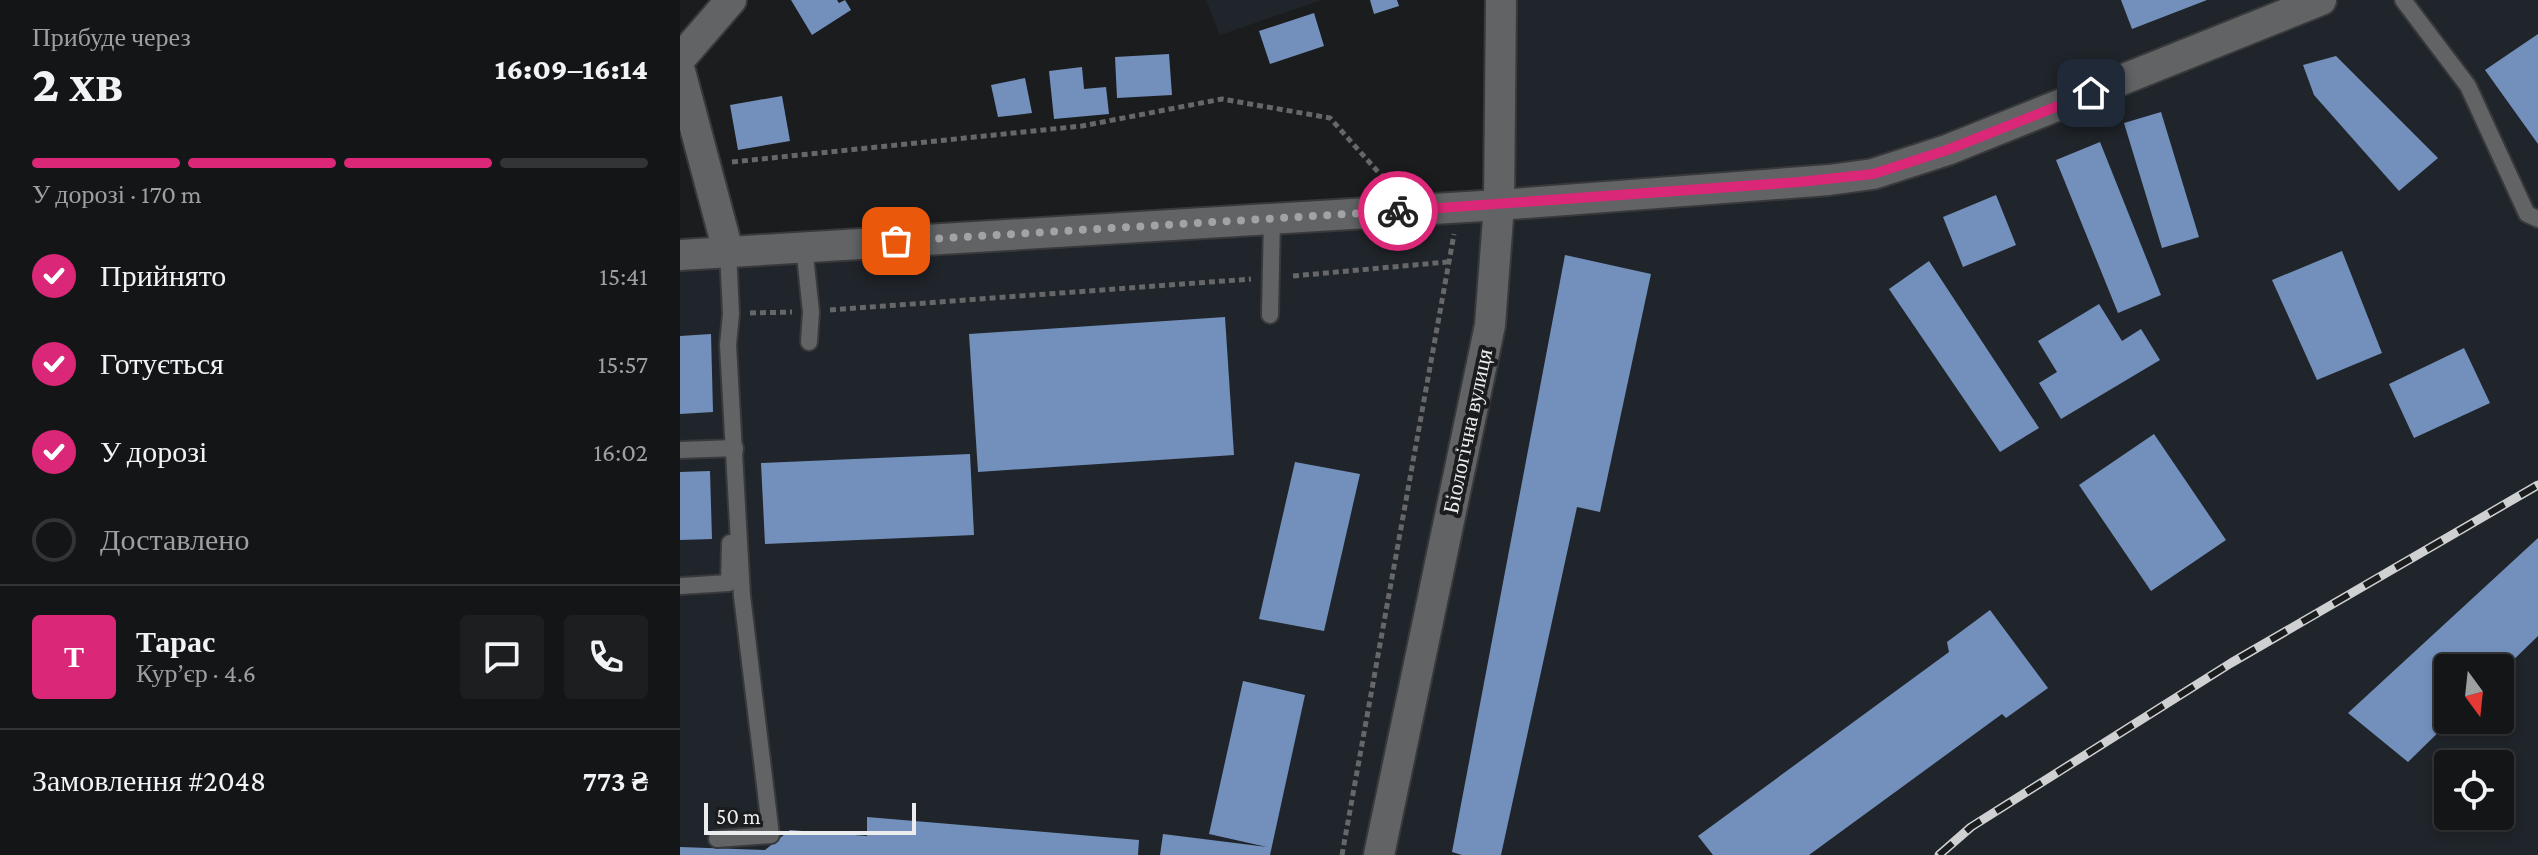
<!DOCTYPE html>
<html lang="uk">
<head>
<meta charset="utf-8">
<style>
  :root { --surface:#141516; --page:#1d1e1f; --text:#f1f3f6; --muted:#9d9fa1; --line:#333435; --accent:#db2777 }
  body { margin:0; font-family:"Crimson Pro",serif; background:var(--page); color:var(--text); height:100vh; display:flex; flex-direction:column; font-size:30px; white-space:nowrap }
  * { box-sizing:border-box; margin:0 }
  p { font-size:26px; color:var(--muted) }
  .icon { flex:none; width:44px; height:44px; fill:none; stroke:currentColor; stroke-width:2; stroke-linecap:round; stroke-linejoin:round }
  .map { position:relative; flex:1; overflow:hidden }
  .details { display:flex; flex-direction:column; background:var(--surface); width:680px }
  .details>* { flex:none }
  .needle { width:52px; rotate:165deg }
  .fabs { position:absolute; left:1754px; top:654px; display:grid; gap:16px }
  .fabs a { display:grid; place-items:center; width:80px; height:80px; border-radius:8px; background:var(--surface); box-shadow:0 4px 12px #0003,0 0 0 2px var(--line); font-size:40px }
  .scale { position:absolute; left:24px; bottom:20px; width:212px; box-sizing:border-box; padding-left:8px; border:4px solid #ebeced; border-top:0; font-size:22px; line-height:28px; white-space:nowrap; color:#ebeced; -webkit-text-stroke:6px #1a1c1e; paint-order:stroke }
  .pin { position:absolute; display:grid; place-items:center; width:68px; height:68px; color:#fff; margin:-34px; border-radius:16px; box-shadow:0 4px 12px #0006 }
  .courier { position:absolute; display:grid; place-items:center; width:80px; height:80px; margin:-40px; border:6px solid #db2777; border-radius:50%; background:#fff; color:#222; box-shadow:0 2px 10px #0007 }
  .headline em { font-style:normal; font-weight:800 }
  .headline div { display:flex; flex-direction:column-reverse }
  .headline { display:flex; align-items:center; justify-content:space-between; height:136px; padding:0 32px }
  h1 { font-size:52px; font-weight:800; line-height:60px }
  .bar { display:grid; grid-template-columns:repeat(4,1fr); gap:12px 8px; align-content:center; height:96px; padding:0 32px }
  .bar i { height:10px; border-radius:6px; background:var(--line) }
  .bar .selected { background:var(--accent) }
  .bar p { grid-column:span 4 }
  .line { display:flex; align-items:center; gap:20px; padding:0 32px; border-top:2px solid var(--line) }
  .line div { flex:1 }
  .round { display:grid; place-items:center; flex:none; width:84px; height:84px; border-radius:8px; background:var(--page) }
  ol { padding:0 32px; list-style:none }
  li { display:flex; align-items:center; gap:24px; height:88px }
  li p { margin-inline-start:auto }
  li .icon { padding:8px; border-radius:50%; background:var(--accent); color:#fff; stroke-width:4 }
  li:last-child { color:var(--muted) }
  li i { width:44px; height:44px; border:4px solid var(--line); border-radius:50% }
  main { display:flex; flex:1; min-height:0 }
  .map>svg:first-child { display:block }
  .built { fill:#20252b; fill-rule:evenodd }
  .building { fill:#7390bc }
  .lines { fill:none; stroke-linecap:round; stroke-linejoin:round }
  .service-casing { stroke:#38393a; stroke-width:20 }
  .minor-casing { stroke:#38393a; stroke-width:34 }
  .path { stroke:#656768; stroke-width:5; stroke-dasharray:6 4; stroke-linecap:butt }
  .service { stroke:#626365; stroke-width:16 }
  .minor { stroke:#626365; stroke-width:30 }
  .rail-casing { stroke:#ced0d1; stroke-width:9 }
  .rail { stroke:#1a1c1e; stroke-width:6; stroke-dasharray:18; stroke-linecap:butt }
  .done { stroke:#a2a3a5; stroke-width:8; stroke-dasharray:0 14.4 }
  .route { stroke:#db2777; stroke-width:10 }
  .labels { text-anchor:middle; stroke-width:8; stroke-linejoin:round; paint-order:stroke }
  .street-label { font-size:22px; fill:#ebeced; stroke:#1a1c1e }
</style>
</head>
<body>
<main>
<section class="details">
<div class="headline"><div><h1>2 хв</h1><p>Прибуде через</p></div><em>16:09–16:14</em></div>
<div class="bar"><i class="selected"></i><i class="selected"></i><i class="selected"></i><i></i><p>У дорозі · 170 m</p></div>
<ol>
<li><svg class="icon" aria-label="check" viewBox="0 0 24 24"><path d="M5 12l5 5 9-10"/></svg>Прийнято<p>15:41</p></li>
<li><svg class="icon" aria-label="check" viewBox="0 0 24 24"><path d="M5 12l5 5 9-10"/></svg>Готується<p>15:57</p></li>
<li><svg class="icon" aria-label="check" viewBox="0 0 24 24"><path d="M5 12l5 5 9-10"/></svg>У дорозі<p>16:02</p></li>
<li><i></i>Доставлено</li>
</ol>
<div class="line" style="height:144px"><b class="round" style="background:var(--accent);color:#fff">Т</b><div><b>Тарас</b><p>Кур’єр · 4.6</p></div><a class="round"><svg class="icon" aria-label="chat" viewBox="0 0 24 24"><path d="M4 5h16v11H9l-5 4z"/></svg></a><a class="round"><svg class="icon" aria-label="phone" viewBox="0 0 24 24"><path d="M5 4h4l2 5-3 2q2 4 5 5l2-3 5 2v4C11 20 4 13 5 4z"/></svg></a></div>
<div class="line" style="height:104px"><div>Замовлення #2048</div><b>773 ₴</b></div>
</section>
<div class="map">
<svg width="1858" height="855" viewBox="0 0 1858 855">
  <rect width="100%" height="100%" fill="#1a1c1e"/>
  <g class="built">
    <polygon points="526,0 642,0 540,35"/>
    <path d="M 821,0 L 1858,0 L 1858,855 L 0,855 L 0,262 L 818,205 ZM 1768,668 L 1820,668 L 1820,720 L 1768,720 ZM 1768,764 L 1820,764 L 1820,816 L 1768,816 Z"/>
  </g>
  <g class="building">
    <polygon points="111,0 157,0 159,3 165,0 171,10 132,35"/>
    <polygon points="690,0 717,0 719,6 694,14"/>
    <polygon points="1441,0 1527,0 1452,29"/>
    <polygon points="634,13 644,46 590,64 579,31"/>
    <polygon points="1858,34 1858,144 1805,70"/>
    <polygon points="489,54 492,95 437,98 435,57"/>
    <polygon points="1656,56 1758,158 1719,191 1634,95 1623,65"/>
    <polygon points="402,67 404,89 426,87 429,114 374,119 369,71"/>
    <polygon points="345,78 352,113 318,117 311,85"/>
    <polygon points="102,96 110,141 58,150 50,105"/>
    <polygon points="1481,112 1519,237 1482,248 1444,123"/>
    <polygon points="1420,142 1481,295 1438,313 1376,160"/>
    <polygon points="1316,195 1336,245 1283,267 1263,217"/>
    <polygon points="1662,251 1702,353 1637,380 1592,280"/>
    <polygon points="885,255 971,274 920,512 897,507 821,855 782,855 772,852"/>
    <polygon points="1249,261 1359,428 1320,452 1209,289"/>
    <polygon points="1419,304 1442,341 1461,329 1480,360 1381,419 1359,383 1377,372 1358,341"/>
    <polygon points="545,317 554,455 298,472 289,334"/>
    <polygon points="31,334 33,412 0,414 0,336"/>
    <polygon points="1784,348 1810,403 1734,438 1709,384"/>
    <polygon points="1474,434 1546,540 1471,591 1399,485"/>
    <polygon points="290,454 294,535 85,544 81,463"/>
    <polygon points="615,462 680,474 644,631 579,619"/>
    <polygon points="30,471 32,539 0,540 0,472"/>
    <polygon points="1858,538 1858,636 1820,673 1820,668 1768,668 1768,720 1771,720 1728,762 1668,713"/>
    <polygon points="1310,610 1368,688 1326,718 1322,714 1129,855 1033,855 1018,836 1269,652 1267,642"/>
    <polygon points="563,681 625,695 590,855 480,855 483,834 587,847 529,834"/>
    <polygon points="187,817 459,840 458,855 0,855 0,847 85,850 110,830 187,836"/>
  </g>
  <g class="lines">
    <defs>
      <g id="service">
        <polyline points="1723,0 1788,86 1847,214 1858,219"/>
        <polyline points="124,246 131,312 129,342"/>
        <polyline points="590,315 592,218"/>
        <polyline points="0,450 55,448 54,455"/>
        <polyline points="0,586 49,583 50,543"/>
        <polyline points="37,839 91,835 62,596 48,345 51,314 48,251"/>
      </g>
      <g id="minor">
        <polyline points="0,59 51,0"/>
        <polyline points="0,71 48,251"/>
        <polyline points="0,255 819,205 1149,180 1193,174 1267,150 1641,0"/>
        <polyline points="699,855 810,325 819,205 821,0"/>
      </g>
    </defs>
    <use href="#service" class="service-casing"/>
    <use href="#minor" class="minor-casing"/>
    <g class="path">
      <polyline points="52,162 402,126 542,99 650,118 707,182"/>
      <polyline points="613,276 767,262"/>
      <polyline points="150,310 571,279"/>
      <polyline points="70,313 112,312"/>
      <polyline points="662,855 774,234"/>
    </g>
    <use href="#service" class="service"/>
    <use href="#minor" class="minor"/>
    <defs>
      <polyline id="rail" points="1259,855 1291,827 1551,663 1858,485"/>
    </defs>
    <use href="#rail" class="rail-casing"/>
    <use href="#rail" class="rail"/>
  </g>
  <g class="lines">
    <polyline class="done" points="216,241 718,211"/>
    <polyline class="route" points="718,211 1119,182 1193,174 1267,150 1411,93"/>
  </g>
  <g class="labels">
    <g class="street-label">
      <text transform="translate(787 431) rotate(-78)" y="8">Біологічна вулиця</text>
    </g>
  </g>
</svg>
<div class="fabs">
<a><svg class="needle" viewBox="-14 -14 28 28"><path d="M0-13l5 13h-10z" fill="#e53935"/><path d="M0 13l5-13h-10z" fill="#9d9fa1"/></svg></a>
<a><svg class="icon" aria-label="locate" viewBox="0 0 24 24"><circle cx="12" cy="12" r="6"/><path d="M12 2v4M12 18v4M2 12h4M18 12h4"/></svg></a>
</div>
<div class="scale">50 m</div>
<div class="pin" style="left:216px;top:241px;background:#ea580c"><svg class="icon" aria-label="bag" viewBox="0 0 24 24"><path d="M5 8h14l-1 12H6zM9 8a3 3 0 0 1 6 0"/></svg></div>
<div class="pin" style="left:1411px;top:93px;background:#1f2937"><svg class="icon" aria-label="home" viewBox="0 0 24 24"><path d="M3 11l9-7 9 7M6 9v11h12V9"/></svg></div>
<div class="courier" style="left:718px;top:211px"><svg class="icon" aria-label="bike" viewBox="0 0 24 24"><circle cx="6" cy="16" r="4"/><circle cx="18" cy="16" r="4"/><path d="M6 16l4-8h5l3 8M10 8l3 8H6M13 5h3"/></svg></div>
</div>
</main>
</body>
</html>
